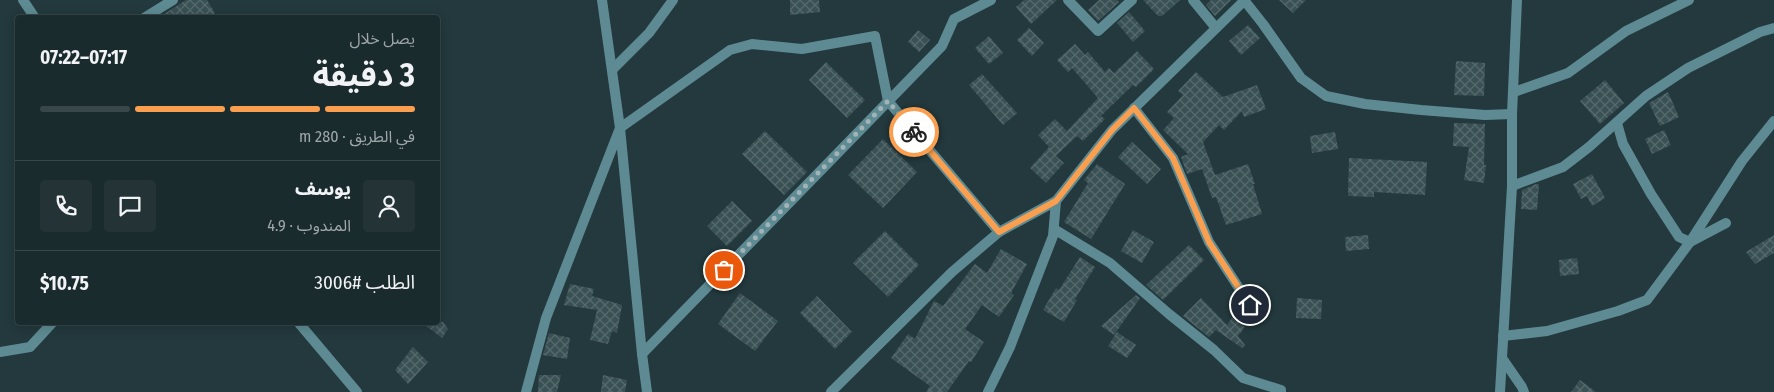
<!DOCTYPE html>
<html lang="ar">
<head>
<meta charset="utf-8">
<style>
  :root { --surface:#1a2b2e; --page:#233336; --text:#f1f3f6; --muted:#9fa7aa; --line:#38474a; --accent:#fa9f4f }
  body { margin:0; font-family:"Fira Sans Condensed","Noto Sans Arabic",sans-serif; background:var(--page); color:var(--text); direction:rtl; height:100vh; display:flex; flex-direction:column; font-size:19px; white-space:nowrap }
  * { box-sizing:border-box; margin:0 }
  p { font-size:16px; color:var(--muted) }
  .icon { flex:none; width:28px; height:28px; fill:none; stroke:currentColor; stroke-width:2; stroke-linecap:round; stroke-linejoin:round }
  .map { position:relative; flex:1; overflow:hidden; direction:ltr }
  .panel { position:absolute; left:15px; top:15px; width:425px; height:310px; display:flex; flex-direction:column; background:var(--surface); border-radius:5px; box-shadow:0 2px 12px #0003,0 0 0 1px var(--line); direction:rtl }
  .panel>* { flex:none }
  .pin { position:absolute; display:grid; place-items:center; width:42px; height:42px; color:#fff; margin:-21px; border:2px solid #fff; border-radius:50%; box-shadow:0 1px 5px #0007 }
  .courier { position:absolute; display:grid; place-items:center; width:50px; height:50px; margin:-25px; border:4px solid #fa9f4f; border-radius:50%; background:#fff; color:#222; box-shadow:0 1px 6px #0007 }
  .summary em { font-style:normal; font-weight:700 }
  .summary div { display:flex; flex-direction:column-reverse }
  .summary { display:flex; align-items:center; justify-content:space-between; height:85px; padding:0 25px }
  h1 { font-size:32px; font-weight:700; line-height:38px }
  .bar { display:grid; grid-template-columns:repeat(4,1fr); gap:8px 5px; align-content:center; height:60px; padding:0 25px }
  .bar i { height:6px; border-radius:4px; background:var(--line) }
  .bar .on { background:var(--accent) }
  .bar p { grid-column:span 4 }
  .line { display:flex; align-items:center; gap:12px; padding:0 25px; border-top:1px solid var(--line) }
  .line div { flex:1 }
  .round { display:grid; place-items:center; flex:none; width:52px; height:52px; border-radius:5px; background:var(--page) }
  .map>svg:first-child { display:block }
  .building { fill:url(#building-cross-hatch) }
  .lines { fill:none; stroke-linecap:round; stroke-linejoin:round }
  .minor { stroke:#5e8b93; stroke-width:10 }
  .tertiary { stroke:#5e8b93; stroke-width:10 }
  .done { stroke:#a2b3b6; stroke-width:5; stroke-dasharray:0 9 }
  .route { stroke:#fa9f4f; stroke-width:6 }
</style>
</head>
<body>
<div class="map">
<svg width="1774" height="392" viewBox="0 0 1774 392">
  <defs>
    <pattern id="building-cross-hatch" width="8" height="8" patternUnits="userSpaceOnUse" patternTransform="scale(1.25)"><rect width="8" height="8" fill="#395054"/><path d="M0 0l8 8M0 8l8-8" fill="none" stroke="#566a6d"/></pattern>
  </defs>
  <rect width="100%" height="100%" fill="#23393d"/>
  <g class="building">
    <polygon points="186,0 207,0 215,13 209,18 158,18"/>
    <polygon points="790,0 819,0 820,12 790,15"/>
    <polygon points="1024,0 1057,0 1031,24 1016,7"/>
    <polygon points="1099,0 1117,0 1119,2 1098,21 1088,10"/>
    <polygon points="1143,0 1180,0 1162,16 1158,16"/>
    <polygon points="1211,0 1231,0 1215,16 1206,5"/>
    <polygon points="1279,0 1306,0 1293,13"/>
    <polygon points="1129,12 1145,31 1133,42 1117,23"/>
    <polygon points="1248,25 1260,38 1241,55 1229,41"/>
    <polygon points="1029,28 1044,43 1032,56 1017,40"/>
    <polygon points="918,30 930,40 919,52 908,42"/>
    <polygon points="989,36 1003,53 989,64 975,48"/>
    <polygon points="1075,44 1085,55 1088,52 1105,72 1109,68 1114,73 1137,51 1154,69 1136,87 1133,85 1101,116 1105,119 1083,141 1077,136 1056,156 1064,163 1046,183 1030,168 1049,147 1038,135 1055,119 1067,131 1098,98 1072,68 1068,72 1057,60"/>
    <polygon points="1456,61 1485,63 1484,96 1454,95"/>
    <polygon points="826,62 865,100 847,118 809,80"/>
    <polygon points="1196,72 1223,97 1257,85 1266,109 1244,117 1242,111 1224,130 1219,125 1203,142 1215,175 1248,164 1255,184 1253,184 1262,214 1226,225 1216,197 1212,198 1202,169 1187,174 1181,157 1188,154 1163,130 1174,118 1167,112 1183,95 1178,91"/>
    <polygon points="982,74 1017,113 1003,125 969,85"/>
    <polygon points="1605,80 1624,103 1600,124 1580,101"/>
    <polygon points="1668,92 1679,117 1660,126 1649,103"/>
    <polygon points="1454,123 1485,124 1484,165 1486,165 1484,183 1464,180 1469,147 1453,146"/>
    <polygon points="1664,130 1671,145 1652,154 1645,139"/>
    <polygon points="765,131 807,172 784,195 742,154"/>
    <polygon points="1335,132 1338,149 1312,153 1310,136"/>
    <polygon points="883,139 917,172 883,208 848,175"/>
    <polygon points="1132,142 1161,169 1147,184 1118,157"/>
    <polygon points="1349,158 1427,162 1425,195 1374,192 1374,197 1348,196"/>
    <polygon points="1097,164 1125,184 1091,239 1064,222 1088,183 1084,180"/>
    <polygon points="1592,174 1605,198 1592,206 1587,196 1581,199 1573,184"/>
    <polygon points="1536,184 1539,184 1537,210 1521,209 1522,190"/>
    <polygon points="732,201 752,221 727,246 707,226"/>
    <polygon points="1133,230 1154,242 1142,263 1121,251"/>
    <polygon points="885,231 919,265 888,297 853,263"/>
    <polygon points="1368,235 1369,249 1346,251 1345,237"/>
    <polygon points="1774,235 1774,253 1755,264 1746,252"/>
    <polygon points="1189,245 1204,260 1163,300 1146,285"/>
    <polygon points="1001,249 1027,264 1011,293 1014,295 999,317 982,305 965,329 984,342 971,362 969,361 947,392 926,392 930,386 891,358 908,334 915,339 934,301 943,306 975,264 987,273"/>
    <polygon points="1080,257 1095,267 1075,299 1077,300 1064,322 1043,310 1056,288 1059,290"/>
    <polygon points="1577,258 1579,274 1560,276 1559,260"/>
    <polygon points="570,284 594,289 592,296 622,305 617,333 612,331 608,344 590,340 597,310 564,305"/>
    <polygon points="740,293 778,321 755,351 718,324"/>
    <polygon points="1136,295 1140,298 1114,335 1101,326"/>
    <polygon points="817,296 852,332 835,349 800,313"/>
    <polygon points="1201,298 1227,325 1232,318 1245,327 1238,336 1245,345 1242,348 1216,330 1209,337 1183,316"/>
    <polygon points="1297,298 1322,300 1321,319 1296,318"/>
    <polygon points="421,322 443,322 448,329 442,338"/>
    <polygon points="1117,332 1136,345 1127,358 1108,346"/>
    <polygon points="549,333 570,338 567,359 543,355"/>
    <polygon points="413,347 428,362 408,384 395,370"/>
    <polygon points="539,375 561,375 557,392 538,392"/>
    <polygon points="603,375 627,380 625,392 601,392"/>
    <polygon points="1580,380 1596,392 1571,392"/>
  </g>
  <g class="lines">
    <g class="minor">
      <polyline points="23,0 35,18"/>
      <polyline points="602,0 620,128 642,354 647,392"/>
      <polyline points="1068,0 1098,31 1132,0"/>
      <polyline points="1193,0 1216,28"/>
      <polyline points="1244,0 1263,24 1301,78 1326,96 1365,104 1421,110 1485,115 1512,114"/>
      <polyline points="144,18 173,0"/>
      <polyline points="612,70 649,33 673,0"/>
      <polyline points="1514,92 1568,73 1626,31 1689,0"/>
      <polyline points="1134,108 1173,158 1209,242 1250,305"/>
      <polyline points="1617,123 1623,144 1651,194 1679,237 1690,242 1742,161 1774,121"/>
      <polyline points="1512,186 1563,167 1589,147 1646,96 1688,68 1760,32 1774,28"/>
      <polyline points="1054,229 1110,263 1169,314 1214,350 1243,378 1281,390 1281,392"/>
      <polyline points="298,322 357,392"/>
      <polyline points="1503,336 1547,331 1618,311 1647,300 1690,242 1726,223"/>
      <polyline points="0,352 30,347 53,322"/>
      <polyline points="642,354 942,46 954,19 991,0"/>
      <polyline points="1502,358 1522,387 1524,392"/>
      <polyline points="526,392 546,318 620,128 730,50 752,44 802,49 875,36 888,101 999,232"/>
      <polyline points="831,392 952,272 999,232 1056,201"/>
      <polyline points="988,392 1010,347 1053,236 1056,201 1112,130 1245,0"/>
    </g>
    <polyline class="tertiary" points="1500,392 1512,186 1512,114 1517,0"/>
  </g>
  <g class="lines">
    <polyline class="done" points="724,270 888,101 914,132"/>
    <polyline class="route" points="914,132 999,232 1056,201 1112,130 1134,108 1173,158 1209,242 1250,305"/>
  </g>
</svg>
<div class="pin" style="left:724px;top:270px;background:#ea580c"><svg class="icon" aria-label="bag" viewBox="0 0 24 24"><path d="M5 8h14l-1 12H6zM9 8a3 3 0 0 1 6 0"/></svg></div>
<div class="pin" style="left:1250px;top:305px;background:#1f2937"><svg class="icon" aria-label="home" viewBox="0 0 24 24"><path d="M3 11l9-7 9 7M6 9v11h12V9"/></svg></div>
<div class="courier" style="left:914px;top:132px"><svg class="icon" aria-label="bike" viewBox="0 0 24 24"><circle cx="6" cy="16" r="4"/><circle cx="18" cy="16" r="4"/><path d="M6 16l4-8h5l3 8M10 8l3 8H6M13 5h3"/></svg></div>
<section class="panel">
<div class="summary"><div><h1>3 دقيقة</h1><p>يصل خلال</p></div><em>07:17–07:22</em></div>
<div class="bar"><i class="on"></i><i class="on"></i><i class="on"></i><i></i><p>في الطريق · 280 m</p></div>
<div class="line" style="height:90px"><a class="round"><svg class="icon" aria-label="person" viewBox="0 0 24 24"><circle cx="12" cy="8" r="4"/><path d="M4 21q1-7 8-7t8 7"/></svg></a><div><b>يوسف</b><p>المندوب · 4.9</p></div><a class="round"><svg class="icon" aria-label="chat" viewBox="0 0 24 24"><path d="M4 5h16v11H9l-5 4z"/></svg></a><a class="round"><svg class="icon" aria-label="phone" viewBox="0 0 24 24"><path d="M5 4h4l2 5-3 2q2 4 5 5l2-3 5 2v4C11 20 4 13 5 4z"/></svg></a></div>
<div class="line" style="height:65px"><div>الطلب #3006</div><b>$10.75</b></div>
</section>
</div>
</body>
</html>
